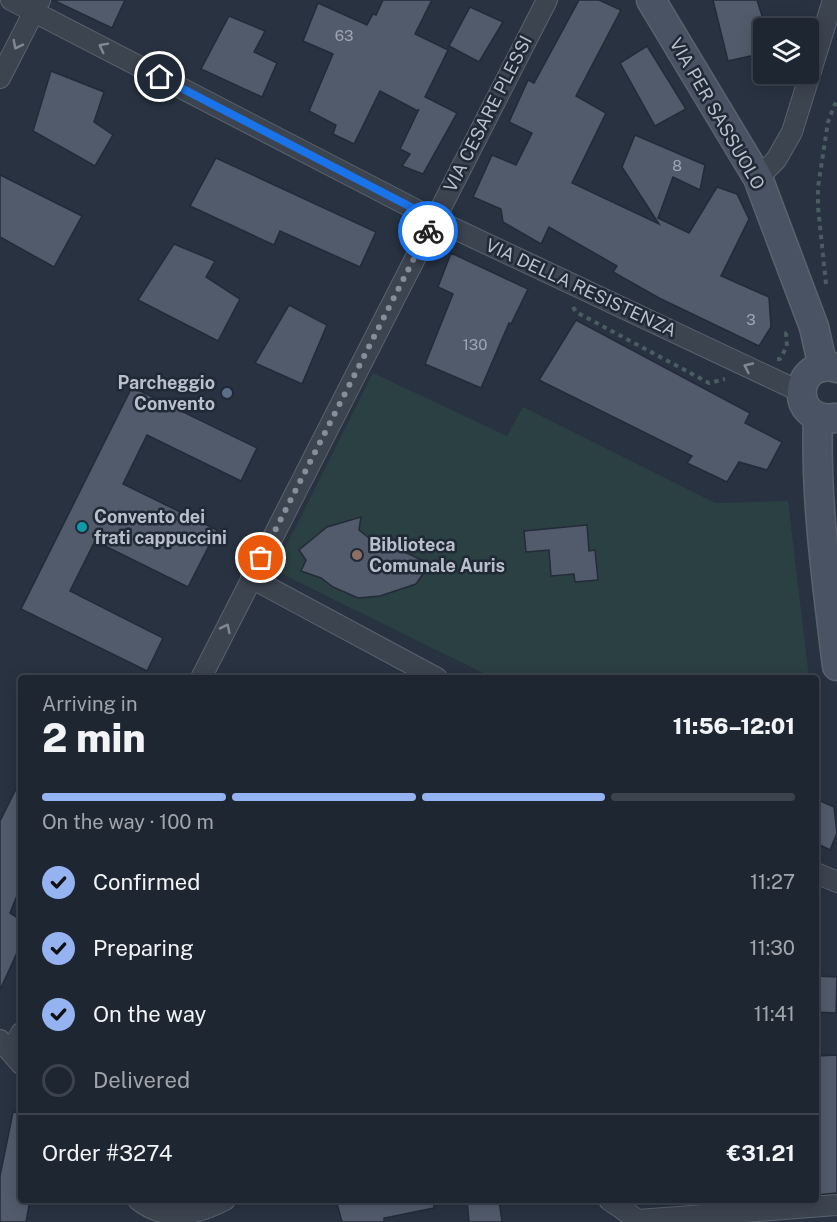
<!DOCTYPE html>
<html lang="en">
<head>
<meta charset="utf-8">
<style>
  :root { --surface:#1e2631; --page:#262e39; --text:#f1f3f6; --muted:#a1a5ab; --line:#3c434d; --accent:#95b2f1 }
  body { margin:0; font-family:"Public Sans",sans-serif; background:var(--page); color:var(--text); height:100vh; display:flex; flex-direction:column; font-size:22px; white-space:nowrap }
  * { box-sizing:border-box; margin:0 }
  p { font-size:20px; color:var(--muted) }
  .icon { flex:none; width:33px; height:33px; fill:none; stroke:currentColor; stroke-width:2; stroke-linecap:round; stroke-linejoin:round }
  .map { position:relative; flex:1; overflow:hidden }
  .side { position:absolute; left:18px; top:675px; width:801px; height:528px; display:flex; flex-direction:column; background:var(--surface); border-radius:6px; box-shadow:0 3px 15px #0003,0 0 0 2px var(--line) }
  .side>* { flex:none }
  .tools { position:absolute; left:753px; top:18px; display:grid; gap:12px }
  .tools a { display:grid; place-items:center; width:66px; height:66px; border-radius:6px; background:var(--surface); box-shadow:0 3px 15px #0003,0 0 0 2px var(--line); font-size:30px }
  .pin { position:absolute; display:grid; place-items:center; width:51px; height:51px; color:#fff; margin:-26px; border:3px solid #fff; border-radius:50%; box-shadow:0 2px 6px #0007 }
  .courier { position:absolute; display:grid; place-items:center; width:60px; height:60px; margin:-30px; border:4px solid #1a73e8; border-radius:50%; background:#fff; color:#222; box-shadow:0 2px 8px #0007 }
  .summary em { font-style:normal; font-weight:800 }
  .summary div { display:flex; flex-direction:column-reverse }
  .summary { display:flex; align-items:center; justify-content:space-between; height:102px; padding:0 24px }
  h1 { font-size:39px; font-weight:800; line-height:45px }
  .bar { display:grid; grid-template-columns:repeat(4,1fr); gap:9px 6px; align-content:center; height:72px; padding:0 24px }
  .bar i { height:8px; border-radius:4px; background:var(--line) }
  .bar .current { background:var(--accent) }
  .bar p { grid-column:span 4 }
  .line { display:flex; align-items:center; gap:15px; padding:0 24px; border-top:2px solid var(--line) }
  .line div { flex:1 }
  ol { padding:0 24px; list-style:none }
  li { display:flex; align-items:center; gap:18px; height:66px }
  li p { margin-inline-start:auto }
  li .icon { padding:6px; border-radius:50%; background:var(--accent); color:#111; stroke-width:4 }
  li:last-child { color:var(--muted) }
  li i { width:33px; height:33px; border:3px solid var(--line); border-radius:50% }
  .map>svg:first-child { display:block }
  .green { fill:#2b4043 }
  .building { fill:#515b6b; stroke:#232b38; stroke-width:1.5 }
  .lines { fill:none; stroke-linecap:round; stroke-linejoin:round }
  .street-casing { stroke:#5a626e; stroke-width:22 }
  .secondary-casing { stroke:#5a626e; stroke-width:31 }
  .path { stroke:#4a5d60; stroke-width:4; stroke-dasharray:4.5 4.5; stroke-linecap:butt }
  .street { stroke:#3c4450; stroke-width:20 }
  .secondary { stroke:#4a5363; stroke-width:28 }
  .oneway { stroke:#818894 }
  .done { stroke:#868e9b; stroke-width:6; stroke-dasharray:0 10.8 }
  .route { stroke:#1a73e8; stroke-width:8 }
  .service-dot { fill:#5c6f8a; stroke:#202936; stroke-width:2 }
  .culture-dot { fill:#0f9aa8; stroke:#202936; stroke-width:2 }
  .education-dot { fill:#8d6e63; stroke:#202936; stroke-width:2 }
  .labels { text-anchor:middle; stroke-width:5; stroke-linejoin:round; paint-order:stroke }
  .number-label { font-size:15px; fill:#9fa6b3 }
  .street-label { font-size:18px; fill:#b9bfcb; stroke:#202936 }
  .poi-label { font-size:18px; font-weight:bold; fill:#b9bfcb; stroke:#202936; text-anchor:start }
</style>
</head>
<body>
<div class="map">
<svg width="837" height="1222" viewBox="0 0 837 1222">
  <rect width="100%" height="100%" fill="#283241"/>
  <polygon class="green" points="373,373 507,436 523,407 715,503 788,501 809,678 493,678 274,570"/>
  <g class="building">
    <polygon points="53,0 125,0 112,28"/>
    <polygon points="383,0 432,0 415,34 448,50 425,97 457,113 423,174 402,166 410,154 400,149 419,109 418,111 380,91 354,144 333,134 336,125 309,111 333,54 303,41 318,3 367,25 373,14 376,15"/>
    <polygon points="579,0 599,0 621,10 576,96 606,113 572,183 659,224 622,167 635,135 705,165 700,190 673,177 658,218 689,233 717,187 737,194 749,219 721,276 769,297 771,327 759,346 659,298 613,272 617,266 549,227 541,244 503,222 501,209 473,197 492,155 516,165 532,133 509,122 528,80 534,83"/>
    <polygon points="713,0 757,0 764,22 764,53 728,61"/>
    <polygon points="470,7 503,22 479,62 449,46"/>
    <polygon points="229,16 265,31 254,52 277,63 262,97 201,69"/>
    <polygon points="647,46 686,109 655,126 620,63"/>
    <polygon points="51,71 104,92 94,122 113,135 95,166 33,131"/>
    <polygon points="216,158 376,232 360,267 280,231 274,245 190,206"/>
    <polygon points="0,175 82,216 54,267 0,237"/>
    <polygon points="174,244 215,261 206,277 240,299 218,341 138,300"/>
    <polygon points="451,253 528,289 511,324 509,323 481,388 425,364 453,294 438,287"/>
    <polygon points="289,305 327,325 302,384 255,363"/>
    <polygon points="576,320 750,413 745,423 782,442 767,470 739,462 727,482 687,463 692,456 539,380"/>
    <polygon points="132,387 257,448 241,481 147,435 123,484 217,530 188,587 95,541 70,591 163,638 147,671 21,609"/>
    <polygon points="361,517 359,530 384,550 394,547 430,564 416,584 380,596 358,598 333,587 321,578 301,571 306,560 299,550 327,527"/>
    <polygon points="587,525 589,551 595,550 598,580 575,582 574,574 551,576 549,550 526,552 524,531"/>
    <polygon points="21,779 21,886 10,913 21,920 21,944 0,990 0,821"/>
    <polygon points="816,799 834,807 837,833 830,850 816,843"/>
    <polygon points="816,976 837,977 836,1013 816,1012"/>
    <polygon points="837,1055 837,1193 816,1195 816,1056"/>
    <polygon points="13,1112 21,1113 21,1200 30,1200 26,1222 0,1222 0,1176"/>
    <polygon points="336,1200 433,1200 434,1208 384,1218 384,1222 342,1222"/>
    <polygon points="467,1200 499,1200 502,1222 469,1222"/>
  </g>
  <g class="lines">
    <defs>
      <g id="street">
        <polyline points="11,0 434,219 801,392"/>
        <polyline points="0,78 40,0"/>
        <polyline points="758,178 776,160 792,132 833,0"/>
        <polyline points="251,578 437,678"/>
        <polyline points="201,678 547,0"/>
        <polyline points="816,873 837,882"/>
        <polyline points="0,1040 21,1064"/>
        <polyline points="11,1052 21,1033"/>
        <path d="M 138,1200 C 166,1222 196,1215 225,1200"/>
        <polyline points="609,1200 638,1220 837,1205"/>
      </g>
      <g id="secondary">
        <polyline points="651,0 758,178 814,327 823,367"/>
        <path d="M 818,417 C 815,500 827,583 837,666"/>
        <path d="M 835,418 C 787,424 794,356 837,368"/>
      </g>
    </defs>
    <use href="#street" class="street-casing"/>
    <use href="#secondary" class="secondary-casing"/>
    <g class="path">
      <polyline points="826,284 818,207 818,187 828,122 837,99"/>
      <polyline points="573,307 576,312 709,383 725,379"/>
      <polyline points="777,359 780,359 787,346 786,333 790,332"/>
    </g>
    <use href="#street" class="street"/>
    <use href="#secondary" class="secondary"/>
  </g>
  <defs><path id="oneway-chevron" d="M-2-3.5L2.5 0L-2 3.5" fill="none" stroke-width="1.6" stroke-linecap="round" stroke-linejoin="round" transform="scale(1.5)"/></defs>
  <g class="oneway">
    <use href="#oneway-chevron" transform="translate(17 45) rotate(117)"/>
    <use href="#oneway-chevron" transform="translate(103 47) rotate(-153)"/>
    <use href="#oneway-chevron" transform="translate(748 367) rotate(-155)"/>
    <use href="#oneway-chevron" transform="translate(226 628) rotate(-64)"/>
  </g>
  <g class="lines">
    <polyline class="done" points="261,558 428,231"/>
    <polyline class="route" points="160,77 434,219 428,231"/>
  </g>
  <circle class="service-dot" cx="227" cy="393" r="6"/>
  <circle class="culture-dot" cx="82" cy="527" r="6"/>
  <circle class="education-dot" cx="357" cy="555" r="6"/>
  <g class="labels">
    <g class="number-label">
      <text x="344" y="41">63</text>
      <text x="677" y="171">8</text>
      <text x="751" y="325">3</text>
      <text x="475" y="350">130</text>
    </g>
    <g class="street-label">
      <text transform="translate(488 114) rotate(-63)" y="6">VIA CESARE PLESSI</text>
      <text transform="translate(717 114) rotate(60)" y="6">VIA PER SASSUOLO</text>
      <text transform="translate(581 288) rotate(25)" y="6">VIA DELLA RESISTENZA</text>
    </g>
    <g class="poi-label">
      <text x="215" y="389" text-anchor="end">Parcheggio<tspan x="215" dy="21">Convento</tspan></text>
      <text x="94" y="523">Convento dei<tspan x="94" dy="21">frati cappuccini</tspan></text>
      <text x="369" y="551">Biblioteca<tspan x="369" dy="21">Comunale Auris</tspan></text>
    </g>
  </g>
</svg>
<div class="tools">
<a><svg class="icon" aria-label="layers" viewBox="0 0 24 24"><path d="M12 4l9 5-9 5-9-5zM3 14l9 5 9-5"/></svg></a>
</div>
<div class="pin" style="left:261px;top:558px;background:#ea580c"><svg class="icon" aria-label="bag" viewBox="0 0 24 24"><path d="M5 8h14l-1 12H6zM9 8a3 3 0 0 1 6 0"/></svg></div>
<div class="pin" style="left:160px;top:77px;background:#1f2937"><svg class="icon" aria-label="home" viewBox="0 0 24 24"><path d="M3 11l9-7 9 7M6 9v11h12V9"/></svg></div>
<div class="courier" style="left:428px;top:231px"><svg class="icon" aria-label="bike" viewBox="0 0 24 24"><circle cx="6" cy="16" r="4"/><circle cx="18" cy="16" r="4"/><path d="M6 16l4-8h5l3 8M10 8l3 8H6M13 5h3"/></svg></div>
<section class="side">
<div class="summary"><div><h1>2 min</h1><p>Arriving in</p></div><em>11:56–12:01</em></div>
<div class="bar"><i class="current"></i><i class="current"></i><i class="current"></i><i></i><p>On the way · 100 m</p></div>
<ol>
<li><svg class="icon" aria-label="check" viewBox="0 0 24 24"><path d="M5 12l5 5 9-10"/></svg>Confirmed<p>11:27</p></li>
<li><svg class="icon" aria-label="check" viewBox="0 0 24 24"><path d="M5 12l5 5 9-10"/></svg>Preparing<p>11:30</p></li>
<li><svg class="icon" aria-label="check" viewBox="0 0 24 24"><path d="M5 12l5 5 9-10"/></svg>On the way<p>11:41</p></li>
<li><i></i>Delivered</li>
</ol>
<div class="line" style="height:78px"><div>Order #3274</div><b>€31.21</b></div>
</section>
</div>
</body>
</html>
